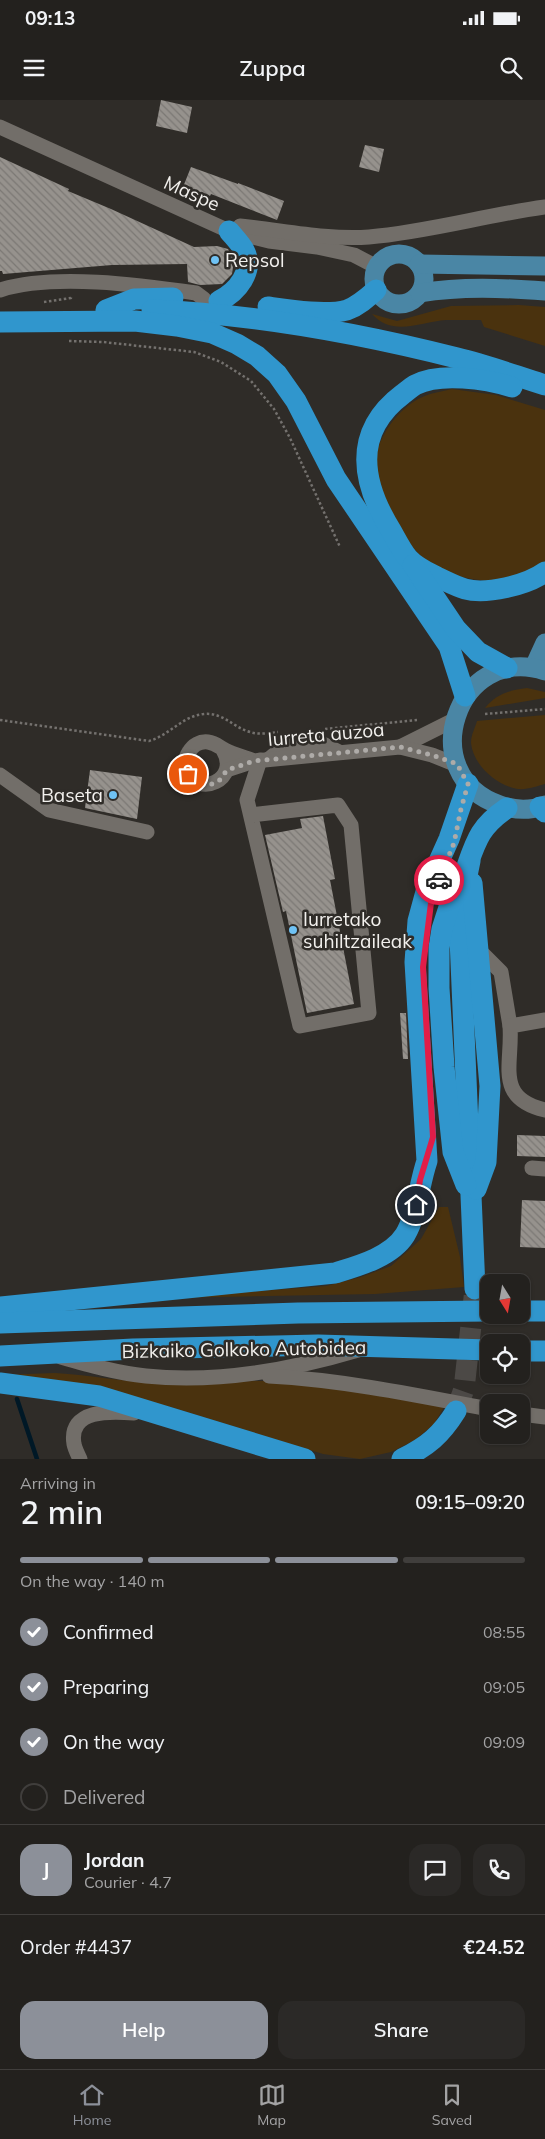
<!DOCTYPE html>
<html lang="en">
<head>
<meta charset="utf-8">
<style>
  :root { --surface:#23211e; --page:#2b2927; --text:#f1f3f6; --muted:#a3a3a4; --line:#403e3c; --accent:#8c9099 }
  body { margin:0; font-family:Mulish,sans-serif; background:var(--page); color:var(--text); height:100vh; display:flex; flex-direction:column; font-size:19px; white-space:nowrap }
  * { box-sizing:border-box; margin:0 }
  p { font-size:16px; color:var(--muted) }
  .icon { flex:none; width:28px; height:28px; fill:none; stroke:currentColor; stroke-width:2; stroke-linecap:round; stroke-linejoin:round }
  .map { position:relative; height:1359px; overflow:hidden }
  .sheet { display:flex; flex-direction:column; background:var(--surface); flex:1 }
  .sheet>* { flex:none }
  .needle { width:32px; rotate:169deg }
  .tools { position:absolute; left:480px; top:1174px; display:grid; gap:10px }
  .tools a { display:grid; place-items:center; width:50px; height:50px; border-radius:10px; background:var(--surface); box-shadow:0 1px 4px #0004,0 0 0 1px var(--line); font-size:25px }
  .pin { position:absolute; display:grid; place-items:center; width:42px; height:42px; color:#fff; margin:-21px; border:2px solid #fff; border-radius:50%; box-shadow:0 1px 5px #0007 }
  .courier { position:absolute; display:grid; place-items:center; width:50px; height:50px; margin:-25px; border:4px solid #e11d48; border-radius:50%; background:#fff; color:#222; box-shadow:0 1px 6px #0007 }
  .headline em { font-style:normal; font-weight:600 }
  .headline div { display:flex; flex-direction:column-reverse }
  .headline { display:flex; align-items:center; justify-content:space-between; height:85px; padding:0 20px }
  h1 { font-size:32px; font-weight:600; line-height:38px }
  .bar { display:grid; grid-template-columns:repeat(4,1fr); gap:8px 5px; align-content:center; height:60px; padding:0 20px }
  .bar i { height:6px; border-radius:4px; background:var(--line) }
  .bar .on { background:var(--accent) }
  .bar p { grid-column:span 4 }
  .line { display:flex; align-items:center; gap:12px; padding:0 20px; border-top:1px solid var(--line) }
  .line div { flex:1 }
  .round { display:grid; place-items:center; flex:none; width:52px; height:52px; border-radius:15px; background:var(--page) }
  ol { padding:0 20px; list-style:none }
  li { display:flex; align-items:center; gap:15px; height:55px }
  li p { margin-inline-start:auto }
  li .icon { padding:5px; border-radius:50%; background:var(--accent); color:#fff; stroke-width:4 }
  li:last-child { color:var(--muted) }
  li i { width:28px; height:28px; border:2px solid var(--line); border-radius:50% }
  .button { display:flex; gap:10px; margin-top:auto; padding:10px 20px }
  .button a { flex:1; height:58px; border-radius:15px; background:var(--accent); color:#fff; font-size:20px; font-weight:600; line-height:58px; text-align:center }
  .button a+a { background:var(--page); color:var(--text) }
  .status { display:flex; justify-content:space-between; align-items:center; height:35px; padding:0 25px; background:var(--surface); direction:ltr }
  .status svg { height:14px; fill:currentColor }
  header { display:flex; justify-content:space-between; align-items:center; height:65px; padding:0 20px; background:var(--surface); font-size:22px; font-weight:600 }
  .dock { display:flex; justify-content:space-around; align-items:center; height:70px; border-top:1px solid var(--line); background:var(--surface); font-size:14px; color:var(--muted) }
  .dock a { display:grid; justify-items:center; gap:2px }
  .dock .on { color:var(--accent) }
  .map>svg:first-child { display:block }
  .grass { fill:#4a320e }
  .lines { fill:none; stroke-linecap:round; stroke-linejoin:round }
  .stream { stroke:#001826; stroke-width:4.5 }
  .building { fill:url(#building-back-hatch) }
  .highway-tunnel { stroke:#4c4946; stroke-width:21; stroke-dasharray:21 11; stroke-linecap:butt }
  .path { stroke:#74716e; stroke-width:2.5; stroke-dasharray:2.5 2.5; stroke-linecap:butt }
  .minor { stroke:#726e69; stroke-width:15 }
  .major { stroke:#4a86a5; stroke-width:19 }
  .highway { stroke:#3096cd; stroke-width:21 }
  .done { stroke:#aeaba8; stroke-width:5; stroke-dasharray:0 9 }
  .route { stroke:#e11d48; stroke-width:6 }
  .poi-dot { fill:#6fc2f4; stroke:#2f2c28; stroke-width:2 }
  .labels { text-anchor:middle; stroke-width:5; stroke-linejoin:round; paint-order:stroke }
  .street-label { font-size:19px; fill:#f2f0ed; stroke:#2f2c28 }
  .poi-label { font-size:19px; fill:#f2f0ed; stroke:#2f2c28; text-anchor:start }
</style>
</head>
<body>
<div class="status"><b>09:13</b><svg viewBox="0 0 49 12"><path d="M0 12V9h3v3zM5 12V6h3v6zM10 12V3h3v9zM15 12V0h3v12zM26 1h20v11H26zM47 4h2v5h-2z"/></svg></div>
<header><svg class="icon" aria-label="menu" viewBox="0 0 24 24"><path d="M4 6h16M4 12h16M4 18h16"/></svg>Zuppa<svg class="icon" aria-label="search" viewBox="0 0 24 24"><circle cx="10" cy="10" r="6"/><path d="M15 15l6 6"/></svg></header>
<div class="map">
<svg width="545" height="1359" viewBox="0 0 545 1359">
  <defs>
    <pattern id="building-back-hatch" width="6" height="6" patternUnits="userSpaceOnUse" patternTransform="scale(1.25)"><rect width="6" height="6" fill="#96928d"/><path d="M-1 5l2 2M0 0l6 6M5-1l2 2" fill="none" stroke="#7b7874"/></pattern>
  </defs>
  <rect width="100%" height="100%" fill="#2f2c28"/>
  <g class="grass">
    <path d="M 519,205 L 545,207 L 545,246 L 484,227 L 481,220 C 469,220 457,220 446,220 C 421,222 392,237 372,214 L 397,221 L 451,206 Z"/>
    <path d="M 452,289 L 496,295 L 545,310 L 545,464 C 534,469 522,477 510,480 C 499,482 484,481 472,479 C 424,470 408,447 388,405 C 384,396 375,383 374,374 C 373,341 398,304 430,294 C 437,292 445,291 452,289 Z"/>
    <path d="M 527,588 L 545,592 L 545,598 L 485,608 C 496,594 510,590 527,588 Z"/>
    <path d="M 545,615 L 545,684 C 537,686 527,690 518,689 C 497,686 473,665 471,643 C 471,635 475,628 477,621 Z"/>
    <polygon points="439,1107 448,1107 460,1157 464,1187 375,1194 167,1198 326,1186 361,1177 391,1166 421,1139"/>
    <path d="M 55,1273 C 90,1275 125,1282 161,1283 C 209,1284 257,1278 305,1283 C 352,1289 398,1299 444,1307 L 434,1324 L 415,1340 L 391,1352 L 360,1359 L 323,1354 L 171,1307 L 0,1275 Z"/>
  </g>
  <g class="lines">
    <polyline class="stream" points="17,1299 37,1359"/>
  </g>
  <g class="building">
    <polygon points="161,0 192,7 187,33 156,26"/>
    <polygon points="365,45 384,49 379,72 359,67"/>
    <polygon points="0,57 69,89 68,91 111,109 194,147 217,146 228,149 234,160 232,174 222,184 200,185 188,182 187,164 112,165 3,174 2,171 0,171"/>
    <polygon points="191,67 238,84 238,83 284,101 277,120 211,94 210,96 183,87"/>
    <polygon points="90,670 142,677 137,719 85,708"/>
    <polygon points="323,716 335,779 330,780 354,904 307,913 286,811 283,812 265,735 302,728 300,719"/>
    <polygon points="400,913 406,913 408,959 403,959"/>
    <polygon points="517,1035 545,1036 545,1057 517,1056"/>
    <polygon points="522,1100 545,1101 545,1148 520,1147"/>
  </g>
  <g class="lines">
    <polyline class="highway-tunnel" points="456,1311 464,1289 475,1189"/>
    <g class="path">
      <polyline points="44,202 71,198 70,196"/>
      <polyline points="69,241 103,242 194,252 221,262 251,281 274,309 290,338 340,447"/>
      <polyline points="485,614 545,609"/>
      <path d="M 0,620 L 149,641 C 170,635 182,616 204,614 C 223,612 234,628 250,632 C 259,635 269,633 278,632"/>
      <polyline points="325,629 417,620"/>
    </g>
    <g class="minor">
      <polyline points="0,27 229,131 269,141 317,147 354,155 377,167"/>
      <path d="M 240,126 C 282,130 326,140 369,137 C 428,132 486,115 545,107"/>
      <path d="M 0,190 C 53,173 141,185 196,193 L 204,199"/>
      <polyline points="400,647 454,620"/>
      <path d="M 223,650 C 241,680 197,698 187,671 C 185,665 185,658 189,652 C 193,645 200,641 208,642 C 216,643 219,647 225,650 C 234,655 245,657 254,661"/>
      <polyline points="269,659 287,644 319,642 339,652"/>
      <polyline points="227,670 254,661 400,647 432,655 457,665"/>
      <polyline points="0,675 49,710 147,732"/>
      <polyline points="251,715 338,705 351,725 369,913 300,926 247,700 260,660"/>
      <polyline points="478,849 501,872 510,926"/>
      <path d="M 545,920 L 510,926 C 513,964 494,998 545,1010"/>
      <polyline points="532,1068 545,1069"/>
      <path d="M 61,1257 C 89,1265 117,1273 146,1276 C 216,1283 291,1270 358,1250"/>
      <path d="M 269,1276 C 343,1280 416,1295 489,1309"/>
      <polyline points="521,1314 545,1317"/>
      <path d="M 80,1359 C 78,1355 75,1349 74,1344 C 68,1309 111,1311 134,1313"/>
    </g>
    <g class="major">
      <circle cx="399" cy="179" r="25"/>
      <polyline points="419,164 545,166"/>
      <path d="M 420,193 C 461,186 504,188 545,191"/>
      <polyline points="534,567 545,543"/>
      <path d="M 545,571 C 456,542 413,676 500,705 C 514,710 530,711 545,705"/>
    </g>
    <g class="highway">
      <path d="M 219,201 C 237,192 255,171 244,150 C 240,143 234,137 229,131"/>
      <path d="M 268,207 C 289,210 326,216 347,210 C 358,206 367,198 376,190"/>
      <polyline points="106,210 134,199 173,198"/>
      <path d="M 152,210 C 255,214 358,233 457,258 C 487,265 516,276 545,285"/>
      <polyline points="0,222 135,221 177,226 212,233 237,244 257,256 277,274 296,301 336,379 449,546 465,596"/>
      <path d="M 512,287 C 486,279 440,272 415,285 C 410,288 406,292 403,294 C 351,333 362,384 392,432 C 397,441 402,451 408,458 C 416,467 427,472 437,477 C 446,481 455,486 465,489 C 486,495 527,485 545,472"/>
      <polyline points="413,465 456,529 478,552 507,568"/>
      <polyline points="540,707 545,712"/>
      <polyline points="470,761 459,815 475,1189"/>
      <path d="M 465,772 C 476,741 479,727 507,708"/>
      <polyline points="472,783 490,986 486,1062 476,1089"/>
      <polyline points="453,795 442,829 439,848 439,888 444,967 453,1052 466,1085"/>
      <path d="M 0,1207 L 335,1173 C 358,1166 391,1157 405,1135 C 417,1115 419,1084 427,1061 L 415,862 L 418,821 L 427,788 L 449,739 L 468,684"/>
      <polyline points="521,1211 545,1211"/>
      <polyline points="0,1223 298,1213 489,1211"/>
      <polyline points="521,1251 545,1251"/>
      <polyline points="0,1256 133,1249 318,1245 489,1250"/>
      <polyline points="0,1283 99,1296 305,1359"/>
      <path d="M 402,1359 C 428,1346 441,1335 456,1311"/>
    </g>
  </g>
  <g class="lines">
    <polyline class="done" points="188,674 199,683 212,684 219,681 227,670 254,661 400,647 432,655 457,664 468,684 461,709 454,743 439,780"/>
    <polyline class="route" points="416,1105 420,1080 433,1037 423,867 431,803 439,780"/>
  </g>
  <g class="poi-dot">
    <circle cx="215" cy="160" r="5"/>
    <circle cx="113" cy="695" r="5"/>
    <circle cx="293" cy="830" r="5"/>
  </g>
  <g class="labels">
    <g class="street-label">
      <text transform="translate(192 93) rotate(24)" y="7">Maspe</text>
      <text transform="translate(326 634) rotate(-5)" y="7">Iurreta auzoa</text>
      <text transform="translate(244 1249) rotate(-1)" y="7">Bizkaiko Golkoko Autobidea</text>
    </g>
    <g class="poi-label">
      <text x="225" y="167">Repsol</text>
      <text x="103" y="702" text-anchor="end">Baseta</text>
      <text x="303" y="826">Iurretako<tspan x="303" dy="22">suhiltzaileak</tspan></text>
    </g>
  </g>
</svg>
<div class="tools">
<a><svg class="needle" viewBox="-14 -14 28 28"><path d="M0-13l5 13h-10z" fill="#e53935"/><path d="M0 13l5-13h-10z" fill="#a3a3a4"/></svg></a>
<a><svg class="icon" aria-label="locate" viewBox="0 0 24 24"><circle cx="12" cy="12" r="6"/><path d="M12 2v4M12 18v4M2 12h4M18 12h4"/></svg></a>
<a><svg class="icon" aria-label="layers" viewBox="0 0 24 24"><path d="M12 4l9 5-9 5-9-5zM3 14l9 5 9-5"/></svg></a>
</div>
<div class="pin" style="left:188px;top:674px;background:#ea580c"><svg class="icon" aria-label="bag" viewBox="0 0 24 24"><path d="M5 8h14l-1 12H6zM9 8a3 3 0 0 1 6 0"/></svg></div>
<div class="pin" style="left:416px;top:1105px;background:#1f2937"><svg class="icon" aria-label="home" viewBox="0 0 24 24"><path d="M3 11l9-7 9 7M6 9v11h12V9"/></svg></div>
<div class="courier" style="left:439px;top:780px"><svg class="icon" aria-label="car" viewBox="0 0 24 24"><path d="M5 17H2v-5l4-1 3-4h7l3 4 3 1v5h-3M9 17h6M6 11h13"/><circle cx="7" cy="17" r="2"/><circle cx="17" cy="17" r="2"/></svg></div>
</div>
<section class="sheet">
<div class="headline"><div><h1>2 min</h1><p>Arriving in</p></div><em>09:15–09:20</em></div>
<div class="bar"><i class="on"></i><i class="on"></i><i class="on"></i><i></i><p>On the way · 140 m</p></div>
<ol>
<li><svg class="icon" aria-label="check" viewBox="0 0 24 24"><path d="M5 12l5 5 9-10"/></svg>Confirmed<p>08:55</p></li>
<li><svg class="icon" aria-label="check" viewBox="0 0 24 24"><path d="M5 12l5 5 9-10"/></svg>Preparing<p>09:05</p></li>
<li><svg class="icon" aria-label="check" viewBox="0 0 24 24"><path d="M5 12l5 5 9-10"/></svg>On the way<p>09:09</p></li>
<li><i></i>Delivered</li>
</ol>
<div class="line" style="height:90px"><b class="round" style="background:var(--accent);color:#fff">J</b><div><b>Jordan</b><p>Courier · 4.7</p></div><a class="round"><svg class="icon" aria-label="chat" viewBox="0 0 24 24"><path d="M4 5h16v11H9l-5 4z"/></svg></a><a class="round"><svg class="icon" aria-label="phone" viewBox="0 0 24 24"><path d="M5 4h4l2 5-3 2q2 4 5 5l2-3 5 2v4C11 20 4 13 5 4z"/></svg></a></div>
<div class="line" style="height:65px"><div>Order #4437</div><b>€24.52</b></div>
<div class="button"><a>Help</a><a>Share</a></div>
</section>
<nav class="dock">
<a class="on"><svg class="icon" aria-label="home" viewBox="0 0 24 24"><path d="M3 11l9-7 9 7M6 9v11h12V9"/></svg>Home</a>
<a><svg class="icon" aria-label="map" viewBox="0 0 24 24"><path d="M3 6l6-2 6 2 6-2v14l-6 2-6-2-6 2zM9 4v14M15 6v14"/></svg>Map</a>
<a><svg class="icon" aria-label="saved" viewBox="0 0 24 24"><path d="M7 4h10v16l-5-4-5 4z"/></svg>Saved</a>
</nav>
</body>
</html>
